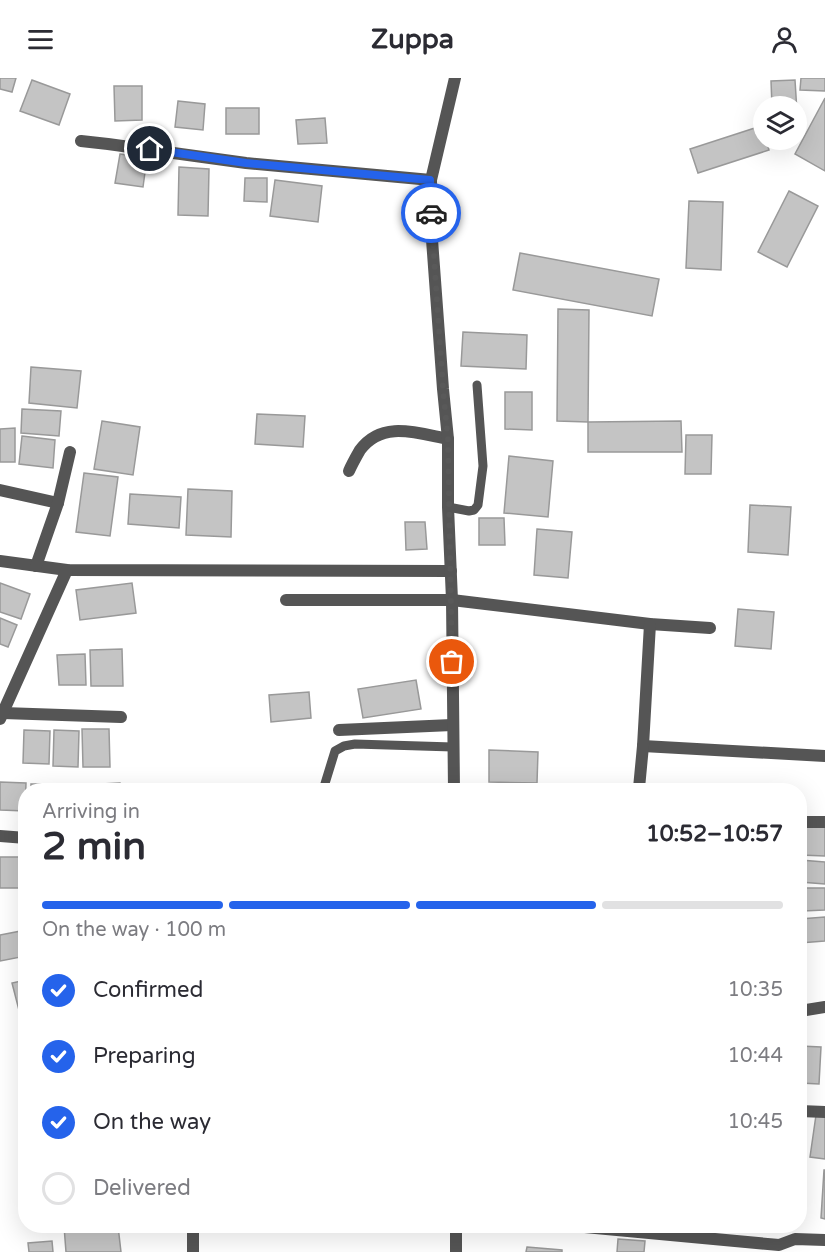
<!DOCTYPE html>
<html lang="en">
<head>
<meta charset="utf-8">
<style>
  :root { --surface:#fff; --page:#f2f2f3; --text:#2b2b33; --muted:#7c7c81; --line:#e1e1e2; --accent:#2563eb }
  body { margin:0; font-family:"Varela Round",sans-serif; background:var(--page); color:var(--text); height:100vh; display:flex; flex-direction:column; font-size:22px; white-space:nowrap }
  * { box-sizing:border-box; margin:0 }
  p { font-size:20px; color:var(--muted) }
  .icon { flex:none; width:33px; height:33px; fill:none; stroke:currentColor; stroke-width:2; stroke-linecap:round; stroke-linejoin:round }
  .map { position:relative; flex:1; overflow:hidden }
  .side { position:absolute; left:18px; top:705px; width:789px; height:450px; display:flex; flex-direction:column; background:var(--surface); border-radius:24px; box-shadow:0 6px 24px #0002 }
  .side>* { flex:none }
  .buttons { position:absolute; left:753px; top:18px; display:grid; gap:12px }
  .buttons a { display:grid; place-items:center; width:54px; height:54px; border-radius:50%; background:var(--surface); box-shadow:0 6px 24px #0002; font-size:30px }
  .pin { position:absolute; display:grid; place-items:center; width:51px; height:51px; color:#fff; margin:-26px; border:3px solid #fff; border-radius:50%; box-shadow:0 2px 6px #0007 }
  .courier { position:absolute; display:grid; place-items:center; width:60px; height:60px; margin:-30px; border:4px solid #2563eb; border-radius:50%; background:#fff; color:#222; box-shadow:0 2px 8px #0007 }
  .summary em { font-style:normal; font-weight:700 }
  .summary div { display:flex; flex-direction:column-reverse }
  .summary { display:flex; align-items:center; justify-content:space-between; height:102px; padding:0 24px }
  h1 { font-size:39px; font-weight:700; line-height:45px }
  .bar { display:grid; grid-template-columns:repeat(4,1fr); gap:9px 6px; align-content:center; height:72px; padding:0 24px }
  .bar i { height:8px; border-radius:4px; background:var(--line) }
  .bar .active { background:var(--accent) }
  .bar p { grid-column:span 4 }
  ol { padding:0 24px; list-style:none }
  li { display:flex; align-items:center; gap:18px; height:66px }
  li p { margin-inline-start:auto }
  li .icon { padding:6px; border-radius:50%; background:var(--accent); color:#fff; stroke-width:4 }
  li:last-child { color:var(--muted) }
  li i { width:33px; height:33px; border:3px solid var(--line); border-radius:50% }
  header { display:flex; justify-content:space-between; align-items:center; height:78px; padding:0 24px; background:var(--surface); font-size:27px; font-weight:700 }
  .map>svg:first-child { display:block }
  .building { fill:#c4c4c4; stroke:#999; stroke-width:1.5 }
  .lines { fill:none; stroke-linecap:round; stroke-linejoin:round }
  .service { stroke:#555; stroke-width:9 }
  .minor { stroke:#555; stroke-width:12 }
  .done { stroke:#595959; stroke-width:6; stroke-dasharray:0 10.8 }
  .route { stroke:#2563eb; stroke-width:8 }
</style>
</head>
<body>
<header><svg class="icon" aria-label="menu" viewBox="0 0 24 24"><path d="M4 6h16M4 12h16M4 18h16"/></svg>Zuppa<svg class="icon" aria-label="person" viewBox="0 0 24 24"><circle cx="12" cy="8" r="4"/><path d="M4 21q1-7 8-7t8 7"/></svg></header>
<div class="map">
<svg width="825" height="1174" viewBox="0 0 825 1174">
  <rect width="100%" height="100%" fill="#fff"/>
  <g class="building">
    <polygon points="0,0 16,0 12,14 0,11"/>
    <polygon points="801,0 825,0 825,13 800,12"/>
    <polygon points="32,2 70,16 59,47 20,33"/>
    <polygon points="795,2 797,34 796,28 772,28 771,3"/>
    <polygon points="114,8 142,8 142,42 115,43"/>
    <polygon points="825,20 825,93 795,76"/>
    <polygon points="178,23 205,26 203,52 175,49"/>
    <rect x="226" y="30" width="33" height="26"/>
    <polygon points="325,40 327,65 298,66 296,42"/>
    <polygon points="761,48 764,55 764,62 766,62 769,72 698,95 690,71"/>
    <polygon points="120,76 147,80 143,109 115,105"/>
    <polygon points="179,89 209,91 208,138 178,137"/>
    <polygon points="245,100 267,100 267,124 244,123"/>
    <polygon points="275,102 322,108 318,144 270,138"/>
    <polygon points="789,113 818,128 787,189 758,174"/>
    <polygon points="689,123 723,124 721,192 686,190"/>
    <polygon points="520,175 659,201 652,238 513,212"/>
    <polygon points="558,231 589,232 588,344 557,343"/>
    <polygon points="463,254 527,257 526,291 461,288"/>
    <polygon points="31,289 81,293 77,330 29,325"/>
    <polygon points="505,314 532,314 532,352 505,351"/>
    <polygon points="22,331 61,333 59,358 21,355"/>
    <polygon points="257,336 305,338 303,369 255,366"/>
    <polygon points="102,343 140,349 133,397 94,391"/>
    <polygon points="681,343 682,374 588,374 588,344"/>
    <polygon points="15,350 15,384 0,384 0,351"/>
    <polygon points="686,357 712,357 711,396 685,396"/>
    <polygon points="22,358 55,362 53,390 19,386"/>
    <polygon points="509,378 553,383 548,439 504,435"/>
    <polygon points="84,395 118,399 110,458 76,454"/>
    <polygon points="188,411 232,413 231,459 186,457"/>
    <polygon points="130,416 181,419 179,450 128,446"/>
    <polygon points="750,427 791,429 788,477 748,474"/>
    <polygon points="479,440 504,440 505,467 479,467"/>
    <polygon points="405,444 425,444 427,471 406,472"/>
    <polygon points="537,451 572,454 568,500 534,497"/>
    <polygon points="0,505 30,516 21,541 0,534"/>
    <polygon points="132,505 136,535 80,542 76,512"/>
    <polygon points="738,531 774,534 771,571 735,568"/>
    <polygon points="0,540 17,547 8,569 0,566"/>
    <polygon points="122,571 123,608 91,608 90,572"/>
    <polygon points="85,576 86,607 59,607 57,577"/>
    <polygon points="416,602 421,631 363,640 358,611"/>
    <polygon points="309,614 311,640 271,644 269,617"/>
    <polygon points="82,651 109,651 110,689 83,689"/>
    <polygon points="24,652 50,653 49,686 23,685"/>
    <polygon points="54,652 79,653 78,689 53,688"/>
    <polygon points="489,672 538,674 537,705 489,704"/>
    <polygon points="0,704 26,705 25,733 0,732"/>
    <polygon points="120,705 121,712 83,712 82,707"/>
    <rect x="31" y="706" width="44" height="6"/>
    <polygon points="800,746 825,747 825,778 800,777"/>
    <rect x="0" y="779" width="26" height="31"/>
    <polygon points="800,782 825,784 825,806 800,804"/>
    <polygon points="802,810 825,810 825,832 803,833"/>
    <polygon points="825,839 825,863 800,865 800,841"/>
    <polygon points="26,852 26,878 0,883 0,857"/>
    <polygon points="26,902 26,939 21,940 12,905"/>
    <polygon points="800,968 821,969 819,1006 800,1005"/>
    <polygon points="816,1037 825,1038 825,1081 810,1079"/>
    <polygon points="824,1092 825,1092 825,1141 821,1140"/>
    <polygon points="800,1094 802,1094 803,1121 800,1121"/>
    <polygon points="64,1148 118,1148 121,1174 66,1174"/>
    <polygon points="618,1161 645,1163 644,1174 617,1174"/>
    <polygon points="52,1163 53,1174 29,1174 28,1165"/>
    <polygon points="527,1169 562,1172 562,1174 526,1174"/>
  </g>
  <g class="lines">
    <g class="service">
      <polyline points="448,429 469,433 474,432 478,427 483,388 477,307"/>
      <polyline points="323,712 335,673 344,668 355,666 453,669"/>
    </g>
    <g class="minor">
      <polyline points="81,63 108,66 246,85 431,102"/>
      <path d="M 349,393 C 352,386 356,379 360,372 C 382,342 417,355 448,361"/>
      <polyline points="0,412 58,425"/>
      <polyline points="0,483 67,492 451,493"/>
      <polyline points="36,488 58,425 70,374"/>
      <polyline points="286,522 452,522 650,546 710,550"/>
      <polyline points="3,635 121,639"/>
      <polyline points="0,641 67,492"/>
      <polyline points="339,652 452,647"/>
      <polyline points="643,668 825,678"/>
      <polyline points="639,710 643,668 650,546"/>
      <polyline points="454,712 452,522 448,429 448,361 443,311 431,148 431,102 455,0"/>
      <polyline points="800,744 825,744"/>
      <polyline points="0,758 26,760"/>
      <polyline points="800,933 825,929"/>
      <polyline points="800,1033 825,1034"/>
      <polyline points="456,1148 456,1174"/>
      <polyline points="574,1148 779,1167 795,1161 825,1162"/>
      <polyline points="193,1174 193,1148"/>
    </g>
  </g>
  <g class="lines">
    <polyline class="done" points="431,135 443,311 448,361 452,584"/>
    <polyline class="route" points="150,71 246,85 430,102 431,135"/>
  </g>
</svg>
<div class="buttons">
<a><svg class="icon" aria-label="layers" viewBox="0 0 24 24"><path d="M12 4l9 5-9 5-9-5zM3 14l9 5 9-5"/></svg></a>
</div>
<div class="pin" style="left:452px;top:584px;background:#ea580c"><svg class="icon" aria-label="bag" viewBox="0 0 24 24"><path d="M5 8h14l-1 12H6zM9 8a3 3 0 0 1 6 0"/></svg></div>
<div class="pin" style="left:150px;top:71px;background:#1f2937"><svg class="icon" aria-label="home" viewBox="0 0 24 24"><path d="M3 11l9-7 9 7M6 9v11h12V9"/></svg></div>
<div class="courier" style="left:431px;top:135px"><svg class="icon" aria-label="car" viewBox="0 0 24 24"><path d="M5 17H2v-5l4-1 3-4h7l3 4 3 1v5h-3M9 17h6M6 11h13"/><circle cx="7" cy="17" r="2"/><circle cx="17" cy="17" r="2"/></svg></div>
<section class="side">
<div class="summary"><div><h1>2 min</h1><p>Arriving in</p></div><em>10:52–10:57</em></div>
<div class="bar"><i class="active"></i><i class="active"></i><i class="active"></i><i></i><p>On the way · 100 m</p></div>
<ol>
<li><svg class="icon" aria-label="check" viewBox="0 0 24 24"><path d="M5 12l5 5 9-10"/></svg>Confirmed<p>10:35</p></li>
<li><svg class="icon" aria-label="check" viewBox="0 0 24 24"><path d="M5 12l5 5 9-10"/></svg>Preparing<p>10:44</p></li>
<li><svg class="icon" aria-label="check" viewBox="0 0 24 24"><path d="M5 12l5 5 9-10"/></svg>On the way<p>10:45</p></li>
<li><i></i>Delivered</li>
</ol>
</section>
</div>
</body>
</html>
